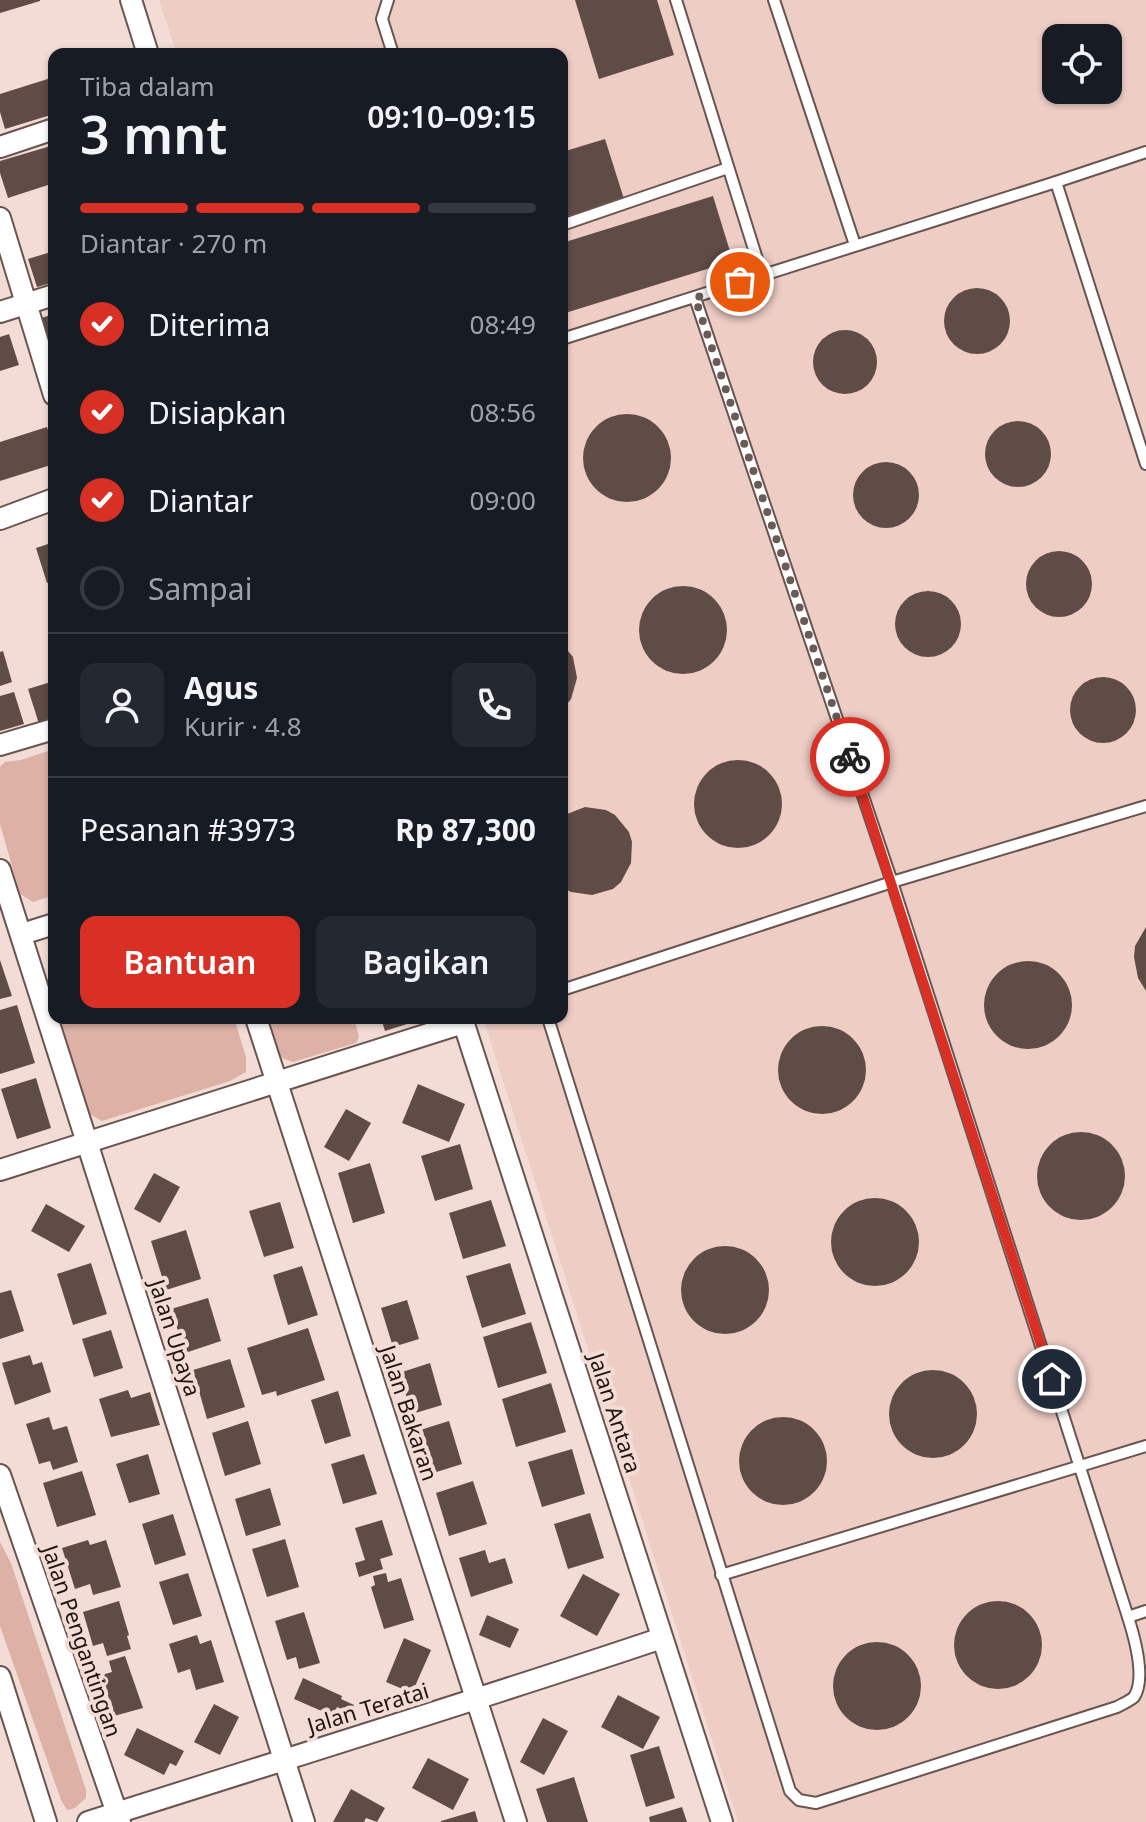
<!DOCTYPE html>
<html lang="id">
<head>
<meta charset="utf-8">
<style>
  :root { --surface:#171b24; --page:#242831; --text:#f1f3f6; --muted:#9ea1a6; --line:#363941; --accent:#d93025 }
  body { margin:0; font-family:"Noto Sans",sans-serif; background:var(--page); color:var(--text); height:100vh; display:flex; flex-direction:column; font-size:30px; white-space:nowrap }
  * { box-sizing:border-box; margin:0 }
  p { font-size:26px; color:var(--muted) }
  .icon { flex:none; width:44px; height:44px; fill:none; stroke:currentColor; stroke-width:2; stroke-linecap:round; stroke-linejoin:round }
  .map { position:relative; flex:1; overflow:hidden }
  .sheet { position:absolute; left:48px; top:48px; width:520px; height:976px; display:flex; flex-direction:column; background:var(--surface); border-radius:16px; box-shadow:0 2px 6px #0004 }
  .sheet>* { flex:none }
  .controls { position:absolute; left:1042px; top:24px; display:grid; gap:16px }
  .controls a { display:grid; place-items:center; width:80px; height:80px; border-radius:16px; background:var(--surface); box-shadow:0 2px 6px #0004; font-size:40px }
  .pin { position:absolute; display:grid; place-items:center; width:68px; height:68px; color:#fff; margin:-34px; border:4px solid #fff; border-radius:50%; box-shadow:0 2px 8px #0007 }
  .courier { position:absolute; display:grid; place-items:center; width:80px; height:80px; margin:-40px; border:6px solid #d93025; border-radius:50%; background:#fff; color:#222; box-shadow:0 2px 10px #0007 }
  .overview em { font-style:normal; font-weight:600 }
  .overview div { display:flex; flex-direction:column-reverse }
  .overview { display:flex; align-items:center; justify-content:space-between; height:136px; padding:0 32px }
  h1 { font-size:52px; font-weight:600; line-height:60px }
  .bar { display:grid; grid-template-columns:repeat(4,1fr); gap:12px 8px; align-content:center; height:96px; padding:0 32px }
  .bar i { height:10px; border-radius:6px; background:var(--line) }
  .bar .active { background:var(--accent) }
  .bar p { grid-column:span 4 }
  .line { display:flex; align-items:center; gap:20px; padding:0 32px; border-top:2px solid var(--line) }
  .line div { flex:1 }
  .round { display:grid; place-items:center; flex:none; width:84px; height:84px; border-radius:16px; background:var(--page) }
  ol { padding:0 32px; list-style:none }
  li { display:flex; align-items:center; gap:24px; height:88px }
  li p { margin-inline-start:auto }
  li .icon { padding:8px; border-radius:50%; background:var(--accent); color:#fff; stroke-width:4 }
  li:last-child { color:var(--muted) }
  li i { width:44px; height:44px; border:4px solid var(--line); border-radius:50% }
  .primary-button { display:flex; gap:16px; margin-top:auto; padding:16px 32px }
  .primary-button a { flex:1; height:92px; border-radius:16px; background:var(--accent); color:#fff; font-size:32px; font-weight:600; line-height:92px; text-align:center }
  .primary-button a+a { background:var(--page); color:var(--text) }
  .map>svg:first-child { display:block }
  .built { fill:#eecdc5; fill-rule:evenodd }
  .green { fill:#ddb1a6 }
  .building { fill:#604c47 }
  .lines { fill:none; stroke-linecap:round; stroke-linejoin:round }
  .lane-casing { stroke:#695550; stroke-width:14 }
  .street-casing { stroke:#695550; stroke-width:24 }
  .lane { stroke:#fff; stroke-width:10 }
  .street { stroke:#fff; stroke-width:20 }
  .done { stroke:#695b57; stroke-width:8; stroke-dasharray:0 14.4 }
  .route { stroke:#d93025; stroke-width:10 }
  .labels { text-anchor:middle; stroke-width:8; stroke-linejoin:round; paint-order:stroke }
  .street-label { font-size:22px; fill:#1e1513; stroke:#f4dcd6 }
</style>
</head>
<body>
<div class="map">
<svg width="1146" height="1822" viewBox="0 0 1146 1822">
  <rect width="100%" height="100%" fill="#f4dcd6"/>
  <path class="built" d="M 159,0 L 1146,0 L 1146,1822 L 738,1822 L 483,1018 L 562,1018 L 562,54 L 177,54 ZM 1056,38 L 1108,38 L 1108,90 L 1056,90 Z"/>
  <g class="green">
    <polygon points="54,749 54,895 33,902 20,894 0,824 0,767 5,762 21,760"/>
    <polygon points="58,1018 234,1018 246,1057 246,1072 230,1081 102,1121 88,1113 84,1107"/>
    <polygon points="262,1018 354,1018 359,1037 356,1043 293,1062 279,1057"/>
    <polygon points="0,1542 11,1563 86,1790 86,1798 75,1808 67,1810 61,1800 0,1626"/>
  </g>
  <g class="building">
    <polygon points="0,0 40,0 40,1 0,13"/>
    <polygon points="575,0 657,0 674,55 599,79"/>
    <polygon points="54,77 54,114 5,129 0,112 0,94"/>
    <polygon points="605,139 624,199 562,218 562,152"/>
    <polygon points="54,145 54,183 8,198 0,173 0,161"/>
    <polygon points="713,196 733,261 562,314 562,243"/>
    <polygon points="54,251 54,282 37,287 28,259"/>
    <circle cx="977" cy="321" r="33"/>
    <polygon points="54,314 54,349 49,351 38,319"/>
    <circle cx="845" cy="362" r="32"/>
    <polygon points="9,334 19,365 0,371 0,337"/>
    <circle cx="627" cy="458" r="44"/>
    <circle cx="1018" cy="454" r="33"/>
    <polygon points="47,427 54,449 54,464 0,481 0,442"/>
    <circle cx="886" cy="495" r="33"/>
    <polygon points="54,542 54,581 47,583 36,548"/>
    <circle cx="1059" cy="584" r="33"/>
    <circle cx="683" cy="630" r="44"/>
    <circle cx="928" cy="624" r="33"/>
    <polygon points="562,644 573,657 577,678 571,699 562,710"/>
    <polygon points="3,651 12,682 0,686 0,652"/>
    <circle cx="1103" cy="710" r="33"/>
    <polygon points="54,681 54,720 39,724 28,689"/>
    <polygon points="14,692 24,724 0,731 0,696"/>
    <circle cx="738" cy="804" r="44"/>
    <polygon points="585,807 606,810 615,815 629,832 632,842 631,863 621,882 613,889 592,895 571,892 562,887 562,816"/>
    <polygon points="1146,927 1146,991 1138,978 1134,957 1135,946"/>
    <polygon points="0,960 12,996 0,999"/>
    <circle cx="1028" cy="1005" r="44"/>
    <polygon points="17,1005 35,1063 0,1074 0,1010"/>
    <polygon points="381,1018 423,1018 423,1019 385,1031"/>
    <circle cx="822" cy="1070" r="44"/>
    <polygon points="36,1078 51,1128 17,1139 1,1089"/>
    <polygon points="418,1084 465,1104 449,1142 402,1123"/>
    <polygon points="346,1109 371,1123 349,1161 324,1147"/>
    <circle cx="1081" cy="1176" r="44"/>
    <polygon points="460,1144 473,1189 435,1201 421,1156"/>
    <polygon points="370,1163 385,1213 353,1223 338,1173"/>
    <polygon points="154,1173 180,1187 160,1223 134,1209"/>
    <circle cx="875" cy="1242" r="44"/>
    <polygon points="491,1200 506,1246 463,1259 449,1213"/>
    <polygon points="280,1202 294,1248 264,1257 249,1211"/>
    <polygon points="46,1204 85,1226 69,1252 31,1231"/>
    <polygon points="186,1230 201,1279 166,1290 151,1241"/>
    <circle cx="725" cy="1290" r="44"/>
    <polygon points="91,1263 107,1314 73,1325 57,1274"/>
    <polygon points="510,1263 526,1314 482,1328 466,1276"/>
    <polygon points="302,1266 318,1315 288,1325 273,1275"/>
    <polygon points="11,1290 24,1331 0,1339 0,1293"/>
    <polygon points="208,1298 221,1341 185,1353 171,1309"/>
    <polygon points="407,1300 419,1339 393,1347 381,1308"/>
    <polygon points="531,1322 547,1373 498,1388 483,1337"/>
    <polygon points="308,1328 325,1380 277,1396 276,1391 262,1395 247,1348"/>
    <polygon points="111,1330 123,1368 94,1377 82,1339"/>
    <polygon points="30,1355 33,1365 42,1362 51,1392 15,1405 2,1363"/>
    <polygon points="230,1359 245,1407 207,1419 193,1370"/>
    <polygon points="430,1363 442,1405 412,1414 399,1373"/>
    <circle cx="933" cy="1414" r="44"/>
    <polygon points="551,1383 566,1432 516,1447 502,1399"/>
    <polygon points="128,1390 131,1398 150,1392 160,1425 111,1437 99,1399"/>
    <polygon points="338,1391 351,1436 325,1444 311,1400"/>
    <circle cx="783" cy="1461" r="44"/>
    <polygon points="49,1417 53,1430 67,1426 78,1462 53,1470 50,1461 39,1464 26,1424"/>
    <polygon points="248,1421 261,1464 225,1476 212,1433"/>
    <polygon points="449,1421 462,1464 430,1474 417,1431"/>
    <polygon points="572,1449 585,1494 542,1507 528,1462"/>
    <polygon points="148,1454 160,1494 129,1503 116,1464"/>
    <polygon points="364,1454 377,1494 343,1504 331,1464"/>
    <polygon points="82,1471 96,1515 57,1527 43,1483"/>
    <polygon points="473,1481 487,1524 449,1536 436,1493"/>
    <polygon points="270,1488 281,1525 246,1536 235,1499"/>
    <polygon points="590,1513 604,1558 568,1569 554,1524"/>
    <polygon points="173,1514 186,1555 155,1565 142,1524"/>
    <polygon points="382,1520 393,1555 380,1559 383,1569 359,1577 355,1563 365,1560 355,1528"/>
    <polygon points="285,1539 299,1587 267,1597 252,1549"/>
    <polygon points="88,1540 90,1545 106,1540 121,1587 93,1595 90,1584 75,1589 62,1548"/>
    <polygon points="485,1550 489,1563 505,1558 513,1583 471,1597 459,1558"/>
    <polygon points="188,1573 202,1616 173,1625 159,1582"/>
    <polygon points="386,1573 388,1582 401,1578 414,1620 384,1629 371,1587 375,1585 373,1576"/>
    <polygon points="583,1574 620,1594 597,1636 560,1616"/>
    <circle cx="998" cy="1645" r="44"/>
    <polygon points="119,1601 129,1635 127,1636 131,1649 107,1656 103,1643 93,1646 83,1612"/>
    <polygon points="304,1612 320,1663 299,1669 296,1657 287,1660 275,1621"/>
    <polygon points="487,1615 519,1629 510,1648 479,1635"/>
    <polygon points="197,1635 200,1644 211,1640 224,1682 196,1690 190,1669 178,1673 169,1644"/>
    <polygon points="404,1638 431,1650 412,1693 386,1682"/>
    <circle cx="877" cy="1686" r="44"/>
    <polygon points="125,1656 143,1708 114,1716 102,1675 112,1672 109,1661"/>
    <polygon points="303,1678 342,1696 341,1699 354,1705 350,1713 337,1707 333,1716 294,1699"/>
    <polygon points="618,1695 660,1717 643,1749 601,1727"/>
    <polygon points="214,1704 239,1717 220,1755 194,1742"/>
    <polygon points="543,1718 568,1731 544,1775 520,1762"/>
    <polygon points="137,1728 184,1751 176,1766 170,1763 164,1775 124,1755"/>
    <polygon points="659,1746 675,1798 646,1807 630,1755"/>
    <polygon points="428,1758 469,1779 453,1810 412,1788"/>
    <polygon points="574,1777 588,1822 547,1822 536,1789"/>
    <polygon points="351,1789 385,1808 377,1822 366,1818 364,1822 333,1822"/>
    <polygon points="682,1807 687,1822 650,1822 649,1817"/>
    <polygon points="475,1811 478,1822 441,1822 441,1821"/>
  </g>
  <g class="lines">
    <defs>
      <g id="lane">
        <polyline points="388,0 382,19 393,54"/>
        <polyline points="676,0 762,275"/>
        <polyline points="774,0 855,245"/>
        <polyline points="1056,182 1146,152"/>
        <polyline points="562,225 728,168"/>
        <polyline points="562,339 1056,182 1146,464"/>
        <polyline points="562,990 892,882 1146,806"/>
        <path d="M 548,1018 L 790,1791 L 799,1800 L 816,1803 L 1117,1707 C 1122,1704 1130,1701 1134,1697 C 1146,1679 1135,1639 1128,1617 L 892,882 L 695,298"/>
        <polyline points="721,1575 1146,1446"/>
        <polyline points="1128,1617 1146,1611"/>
      </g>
      <g id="street">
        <polyline points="131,0 148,54"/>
        <polyline points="0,147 54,129"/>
        <polyline points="0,218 54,395"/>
        <polyline points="0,312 54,295"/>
        <polyline points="0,519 54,499"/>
        <polyline points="0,745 54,729"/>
        <polyline points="0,870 304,1822"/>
        <polyline points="22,934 54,924"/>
        <polyline points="256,1018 516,1822"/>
        <polyline points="462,1018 722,1822"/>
        <polyline points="0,1170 463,1023"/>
        <polyline points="0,1475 120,1822"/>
        <polyline points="0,1677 46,1822"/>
        <path d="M 88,1822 C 279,1761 472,1702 662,1638"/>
      </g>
    </defs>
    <use href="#lane" class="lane-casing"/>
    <use href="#street" class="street-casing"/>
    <use href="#lane" class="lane"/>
    <use href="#street" class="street"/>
  </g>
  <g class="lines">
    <polyline class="done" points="740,282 695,298 850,757"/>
    <polyline class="route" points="850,757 1052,1379"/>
  </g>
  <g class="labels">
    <g class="street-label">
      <text transform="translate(175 1338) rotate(72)" y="8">Jalan Upaya</text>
      <text transform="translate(409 1413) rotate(72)" y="8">Jalan Bakaran</text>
      <text transform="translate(615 1413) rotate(72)" y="8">Jalan Antara</text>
      <text transform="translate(82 1641) rotate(71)" y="8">Jalan Pengantingan</text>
      <text transform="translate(368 1708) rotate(-17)" y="8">Jalan Teratai</text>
    </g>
  </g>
</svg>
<div class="controls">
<a><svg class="icon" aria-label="locate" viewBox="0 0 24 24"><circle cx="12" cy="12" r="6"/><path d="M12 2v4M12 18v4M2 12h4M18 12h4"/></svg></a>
</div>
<div class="pin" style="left:740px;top:282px;background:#ea580c"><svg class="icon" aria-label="bag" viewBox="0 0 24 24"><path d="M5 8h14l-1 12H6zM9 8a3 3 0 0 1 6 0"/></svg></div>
<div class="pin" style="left:1052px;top:1379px;background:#1f2937"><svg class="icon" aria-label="home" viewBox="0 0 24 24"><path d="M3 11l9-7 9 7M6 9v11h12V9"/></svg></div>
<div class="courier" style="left:850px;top:757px"><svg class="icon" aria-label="bike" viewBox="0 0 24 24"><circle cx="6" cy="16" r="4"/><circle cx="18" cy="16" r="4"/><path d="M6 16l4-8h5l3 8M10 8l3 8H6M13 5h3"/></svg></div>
<section class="sheet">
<div class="overview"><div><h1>3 mnt</h1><p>Tiba dalam</p></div><em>09:10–09:15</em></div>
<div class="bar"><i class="active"></i><i class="active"></i><i class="active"></i><i></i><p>Diantar · 270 m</p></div>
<ol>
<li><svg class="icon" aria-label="check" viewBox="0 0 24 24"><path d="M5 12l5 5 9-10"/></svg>Diterima<p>08:49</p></li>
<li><svg class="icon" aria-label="check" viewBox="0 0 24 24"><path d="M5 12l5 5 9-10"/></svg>Disiapkan<p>08:56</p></li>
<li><svg class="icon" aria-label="check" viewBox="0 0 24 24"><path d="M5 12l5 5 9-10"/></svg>Diantar<p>09:00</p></li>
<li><i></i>Sampai</li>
</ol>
<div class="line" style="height:144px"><a class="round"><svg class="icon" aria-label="person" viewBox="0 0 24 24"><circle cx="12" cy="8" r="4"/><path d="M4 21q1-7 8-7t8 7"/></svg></a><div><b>Agus</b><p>Kurir · 4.8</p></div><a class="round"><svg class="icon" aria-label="phone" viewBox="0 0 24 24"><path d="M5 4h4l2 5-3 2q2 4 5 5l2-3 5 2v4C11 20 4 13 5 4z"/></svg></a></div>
<div class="line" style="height:104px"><div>Pesanan #3973</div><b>Rp 87,300</b></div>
<div class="primary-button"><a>Bantuan</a><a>Bagikan</a></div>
</section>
</div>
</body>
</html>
